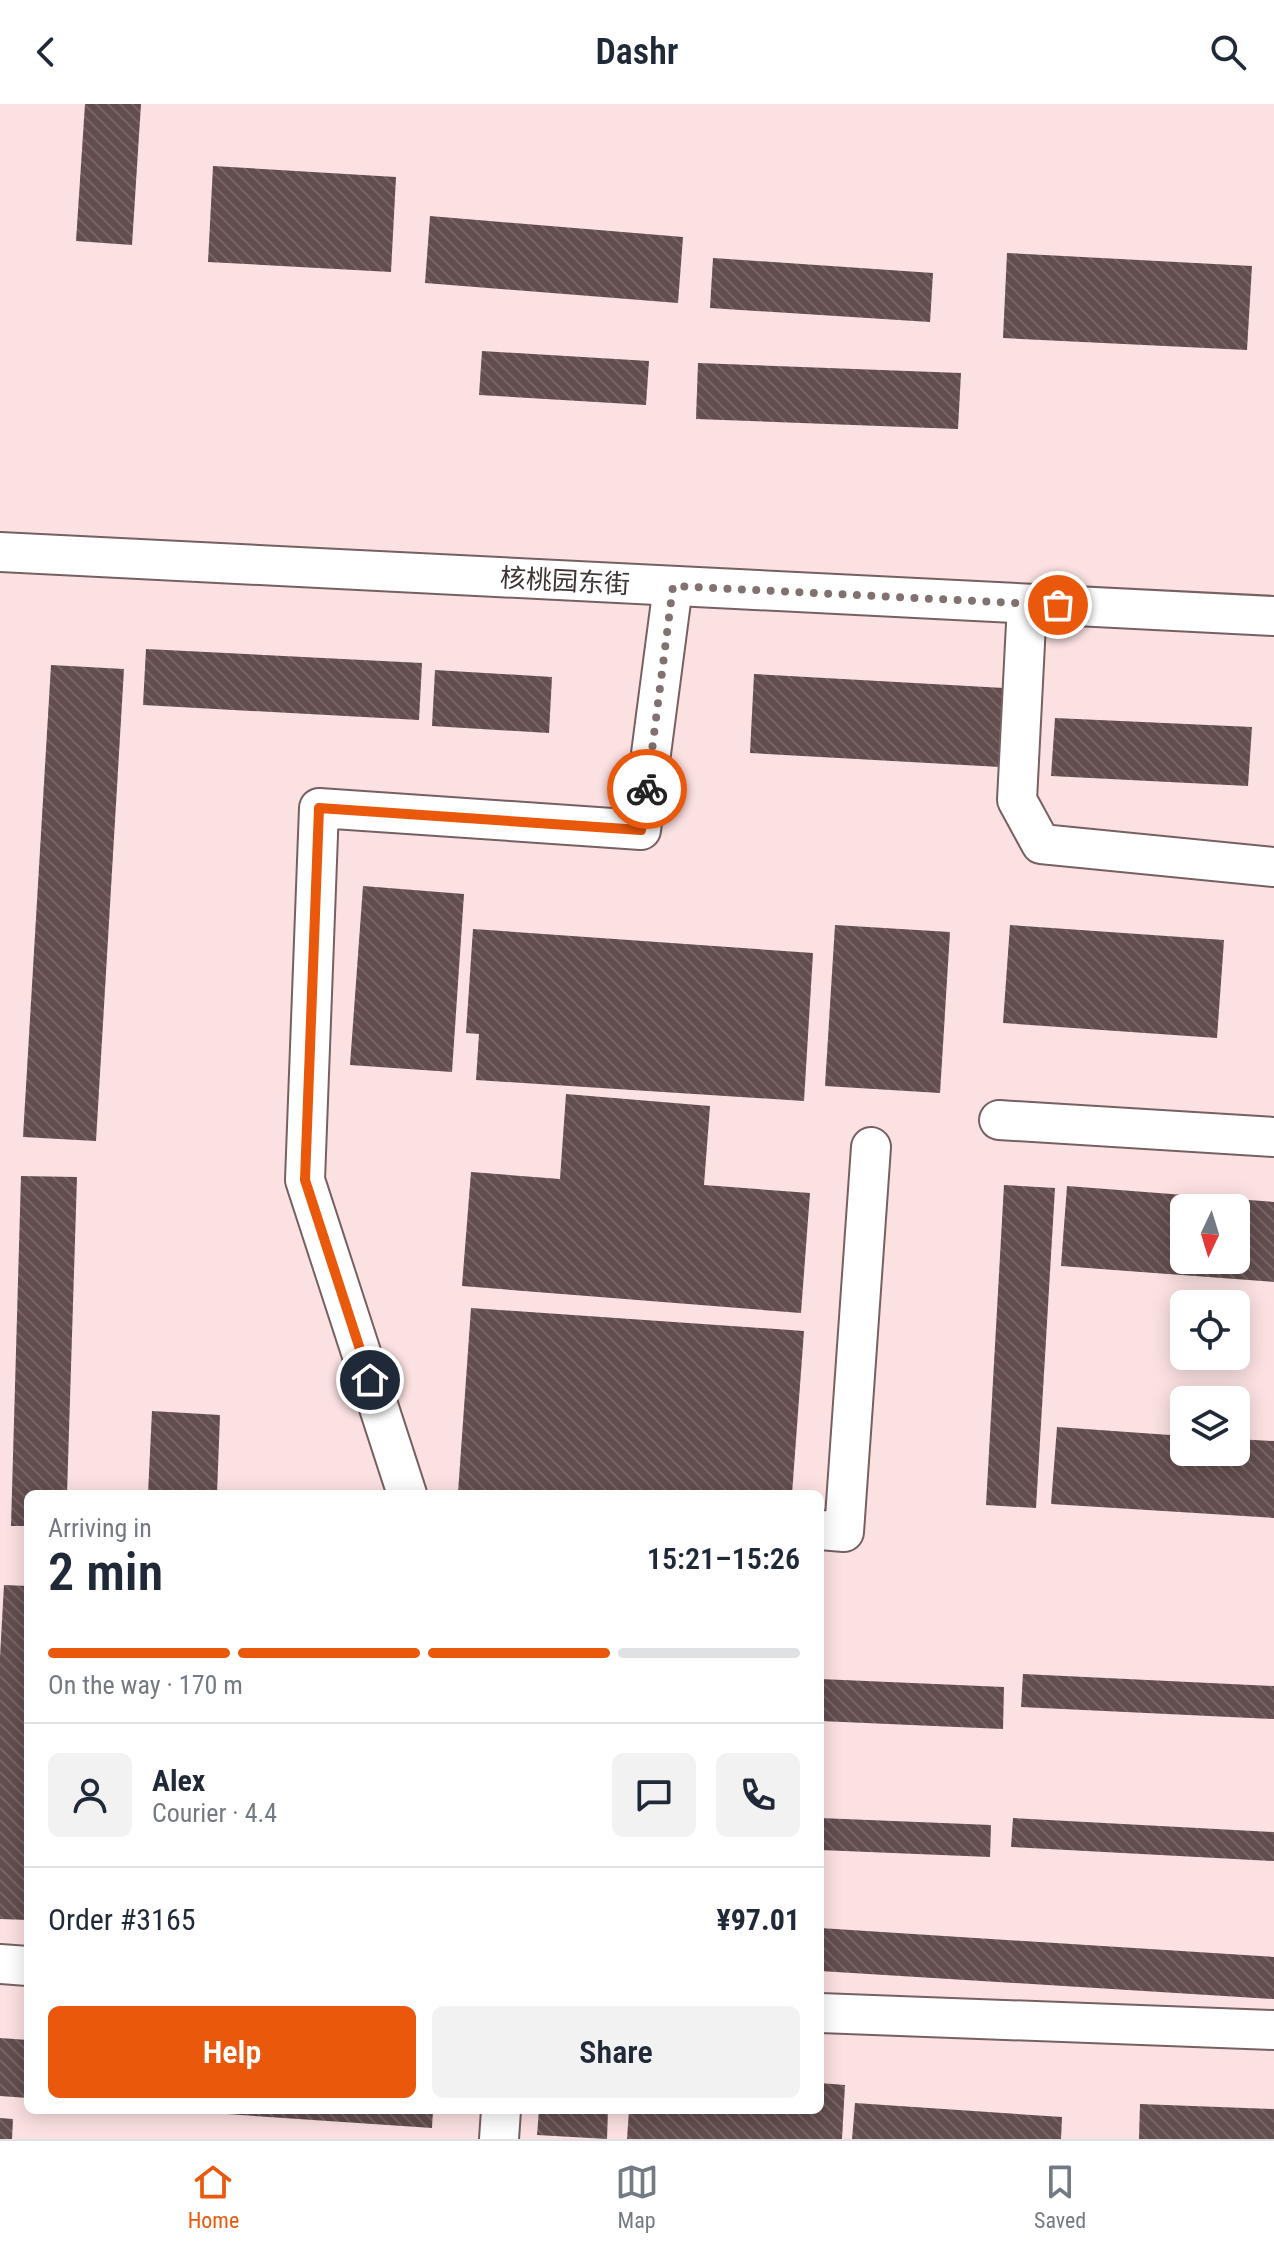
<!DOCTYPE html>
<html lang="en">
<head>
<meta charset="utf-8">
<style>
  :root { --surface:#fff; --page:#f2f2f3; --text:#1f2937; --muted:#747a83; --line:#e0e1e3; --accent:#ea580c }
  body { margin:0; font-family:"Roboto Condensed","Noto Sans SC",sans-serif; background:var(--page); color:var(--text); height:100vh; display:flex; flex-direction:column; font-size:30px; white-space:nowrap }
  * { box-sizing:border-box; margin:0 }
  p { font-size:26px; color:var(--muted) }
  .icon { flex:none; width:44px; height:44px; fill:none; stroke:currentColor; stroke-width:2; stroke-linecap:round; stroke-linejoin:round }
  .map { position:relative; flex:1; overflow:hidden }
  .details { position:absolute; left:24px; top:1386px; width:800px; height:624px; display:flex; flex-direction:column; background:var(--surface); border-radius:12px; box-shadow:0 4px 20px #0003 }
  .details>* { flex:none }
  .needle { width:52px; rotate:184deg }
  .tools { position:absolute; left:1170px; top:1090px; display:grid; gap:16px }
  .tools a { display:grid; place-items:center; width:80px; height:80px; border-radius:12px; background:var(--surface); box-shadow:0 4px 20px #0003; font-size:40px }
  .pin { position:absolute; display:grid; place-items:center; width:68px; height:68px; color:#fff; margin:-34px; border:4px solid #fff; border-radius:50%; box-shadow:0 2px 8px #0007 }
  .courier { position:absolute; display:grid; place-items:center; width:80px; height:80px; margin:-40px; border:6px solid #ea580c; border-radius:50%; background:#fff; color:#222; box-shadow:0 2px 10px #0007 }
  .head em { font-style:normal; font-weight:600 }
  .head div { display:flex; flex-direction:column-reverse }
  .head { display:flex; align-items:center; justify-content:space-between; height:136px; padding:0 24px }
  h1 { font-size:52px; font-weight:600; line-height:60px }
  .bar { display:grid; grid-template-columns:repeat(4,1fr); gap:12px 8px; align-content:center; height:96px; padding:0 24px }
  .bar i { height:10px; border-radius:6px; background:var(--line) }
  .bar .current { background:var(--accent) }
  .bar p { grid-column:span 4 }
  .line { display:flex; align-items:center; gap:20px; padding:0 24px; border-top:2px solid var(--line) }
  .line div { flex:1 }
  .round { display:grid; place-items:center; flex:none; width:84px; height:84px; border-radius:12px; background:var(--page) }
  .action { display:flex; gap:16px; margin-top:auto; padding:16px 24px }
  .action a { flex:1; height:92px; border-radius:12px; background:var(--accent); color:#fff; font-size:32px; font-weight:600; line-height:92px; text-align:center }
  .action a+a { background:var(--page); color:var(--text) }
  header { display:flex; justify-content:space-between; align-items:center; height:104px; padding:0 24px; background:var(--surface); font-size:36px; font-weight:600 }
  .tab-bar { display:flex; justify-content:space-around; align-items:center; height:112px; border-top:2px solid var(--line); background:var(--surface); font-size:22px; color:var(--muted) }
  .tab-bar a { display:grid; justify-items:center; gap:4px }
  .tab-bar .current { color:var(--accent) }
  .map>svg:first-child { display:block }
  .building { fill:url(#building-back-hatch); fill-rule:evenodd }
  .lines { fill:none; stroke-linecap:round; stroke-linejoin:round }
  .minor-casing { stroke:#776061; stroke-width:42 }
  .minor { stroke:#fff; stroke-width:38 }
  .done { stroke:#817171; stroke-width:8; stroke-dasharray:0 14.4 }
  .route { stroke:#ea580c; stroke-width:10 }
  .labels { text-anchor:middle; stroke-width:8; stroke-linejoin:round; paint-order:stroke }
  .street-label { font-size:26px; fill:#3f3434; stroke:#fff }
</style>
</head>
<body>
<header><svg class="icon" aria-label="back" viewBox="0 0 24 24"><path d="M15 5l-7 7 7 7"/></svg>Dashr<svg class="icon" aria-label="search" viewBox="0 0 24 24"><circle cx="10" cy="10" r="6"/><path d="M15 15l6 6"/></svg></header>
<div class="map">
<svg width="1274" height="2035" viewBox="0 0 1274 2035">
  <defs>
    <pattern id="building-back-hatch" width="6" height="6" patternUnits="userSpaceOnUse" patternTransform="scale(2)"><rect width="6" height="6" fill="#634d4e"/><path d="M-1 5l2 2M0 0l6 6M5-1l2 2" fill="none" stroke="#776465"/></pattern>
  </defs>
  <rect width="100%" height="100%" fill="#fce1e2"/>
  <g class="building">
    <polygon points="85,0 141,0 132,141 76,137"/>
    <polygon points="213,62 396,73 391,168 208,158"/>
    <polygon points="430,112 683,133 678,199 425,179"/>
    <polygon points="1007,149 1252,162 1247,246 1003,234"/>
    <polygon points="713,154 933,169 930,218 710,204"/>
    <polygon points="482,247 649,257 646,301 479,291"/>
    <polygon points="698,259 961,269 958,325 696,315"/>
    <polygon points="146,545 422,559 419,616 143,601"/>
    <polygon points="51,561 124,565 96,1037 23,1033"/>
    <polygon points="435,566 552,573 549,629 432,622"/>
    <polygon points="754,570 1004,584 1000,663 750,649"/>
    <polygon points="1055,614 1252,623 1248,682 1051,672"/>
    <polygon points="363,782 464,790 452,968 350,961"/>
    <polygon points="835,821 950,828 940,989 825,982"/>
    <polygon points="1010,821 1224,836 1217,934 1003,919"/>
    <polygon points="473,825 813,849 804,997 476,976 479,930 466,929"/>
    <polygon points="566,990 710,1002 704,1081 810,1089 801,1209 462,1182 471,1068 560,1075"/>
    <polygon points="21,1072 77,1073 67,1390 28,1390 28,1422 11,1422"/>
    <polygon points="1004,1081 1055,1084 1036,1404 986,1401"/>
    <path d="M 1067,1082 L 1274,1098 L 1274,1178 L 1061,1162 ZM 1184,1104 L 1236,1104 L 1236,1156 L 1184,1156 Z"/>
    <polygon points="471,1204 804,1227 792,1390 458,1389"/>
    <polygon points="152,1307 220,1311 217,1390 148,1390"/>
    <polygon points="1057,1323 1184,1332 1184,1348 1236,1348 1236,1335 1274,1337 1274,1414 1051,1400"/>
    <polygon points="4,1481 28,1482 28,1816 0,1815 0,1553"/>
    <polygon points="1023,1570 1274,1582 1274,1615 1021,1603"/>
    <polygon points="820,1575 1004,1583 1003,1625 820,1617"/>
    <polygon points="820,1714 991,1721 990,1753 820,1746"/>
    <polygon points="1013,1714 1274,1728 1274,1757 1011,1743"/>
    <polygon points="820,1824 1274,1853 1274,1895 820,1867"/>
    <polygon points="0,1934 28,1936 28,1994 0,1992"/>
    <polygon points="820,1979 845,1981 842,2035 627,2035 629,2006 820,2006"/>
    <polygon points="855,1999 1062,2013 1061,2035 852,2035"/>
    <polygon points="1140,2000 1274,2005 1274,2035 1139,2035"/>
    <polygon points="197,2006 433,2006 432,2024 197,2008"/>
    <polygon points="539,2006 608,2006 607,2035 537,2031"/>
    <polygon points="0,2014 13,2015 12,2035 0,2035"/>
  </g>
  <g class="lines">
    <defs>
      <g id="minor">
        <polyline points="0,448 1274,512"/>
        <polyline points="1027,500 1017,696 1041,740 1274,763"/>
        <polyline points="999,1016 1274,1033"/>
        <polyline points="407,1390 305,1076 319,704 641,726 673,482"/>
        <polyline points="820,1426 844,1428 871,1043"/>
        <polyline points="0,1860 28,1862"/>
        <polyline points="820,1909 1274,1926"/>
        <polyline points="499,2035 501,2006"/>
      </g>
    </defs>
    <use href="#minor" class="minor-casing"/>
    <use href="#minor" class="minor"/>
  </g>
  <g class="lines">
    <polyline class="done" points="647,685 673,482 1058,501"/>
    <polyline class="route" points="370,1276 305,1076 319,704 641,726 647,685"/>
  </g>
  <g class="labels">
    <g class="street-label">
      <text transform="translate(565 477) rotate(3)" y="9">核桃园东街</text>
    </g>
  </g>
</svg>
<div class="tools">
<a><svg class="needle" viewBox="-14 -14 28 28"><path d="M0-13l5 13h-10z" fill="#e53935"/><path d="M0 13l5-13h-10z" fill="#747a83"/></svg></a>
<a><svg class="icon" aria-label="locate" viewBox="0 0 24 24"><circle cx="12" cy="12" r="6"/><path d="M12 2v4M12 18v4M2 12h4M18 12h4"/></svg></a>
<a><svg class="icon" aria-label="layers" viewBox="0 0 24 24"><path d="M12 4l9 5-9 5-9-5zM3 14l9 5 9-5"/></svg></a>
</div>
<div class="pin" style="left:1058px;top:501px;background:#ea580c"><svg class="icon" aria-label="bag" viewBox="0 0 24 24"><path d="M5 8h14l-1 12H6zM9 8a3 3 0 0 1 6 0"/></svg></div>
<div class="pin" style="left:370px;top:1276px;background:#1f2937"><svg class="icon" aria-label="home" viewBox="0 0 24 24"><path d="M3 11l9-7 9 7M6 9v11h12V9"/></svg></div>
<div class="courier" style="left:647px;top:685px"><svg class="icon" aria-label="bike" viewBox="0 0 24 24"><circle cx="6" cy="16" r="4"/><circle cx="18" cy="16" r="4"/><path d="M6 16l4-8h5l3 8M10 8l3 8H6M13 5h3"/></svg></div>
<section class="details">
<div class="head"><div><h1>2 min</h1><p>Arriving in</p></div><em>15:21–15:26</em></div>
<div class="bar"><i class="current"></i><i class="current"></i><i class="current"></i><i></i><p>On the way · 170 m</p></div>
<div class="line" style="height:144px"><a class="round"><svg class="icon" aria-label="person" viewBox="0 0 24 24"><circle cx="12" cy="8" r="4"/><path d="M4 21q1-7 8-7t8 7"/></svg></a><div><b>Alex</b><p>Courier · 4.4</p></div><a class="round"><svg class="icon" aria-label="chat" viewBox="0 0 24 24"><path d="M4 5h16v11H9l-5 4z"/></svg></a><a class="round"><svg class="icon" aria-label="phone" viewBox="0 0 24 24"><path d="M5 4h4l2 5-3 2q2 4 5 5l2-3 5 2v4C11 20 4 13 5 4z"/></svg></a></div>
<div class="line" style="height:104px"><div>Order #3165</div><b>¥97.01</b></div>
<div class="action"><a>Help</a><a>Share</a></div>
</section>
</div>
<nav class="tab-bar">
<a class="current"><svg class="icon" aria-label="home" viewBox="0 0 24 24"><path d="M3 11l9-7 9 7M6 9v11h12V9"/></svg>Home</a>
<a><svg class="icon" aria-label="map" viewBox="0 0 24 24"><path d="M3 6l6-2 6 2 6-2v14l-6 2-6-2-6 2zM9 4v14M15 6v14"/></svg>Map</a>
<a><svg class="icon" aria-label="saved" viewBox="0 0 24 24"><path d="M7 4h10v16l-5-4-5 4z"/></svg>Saved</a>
</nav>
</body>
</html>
